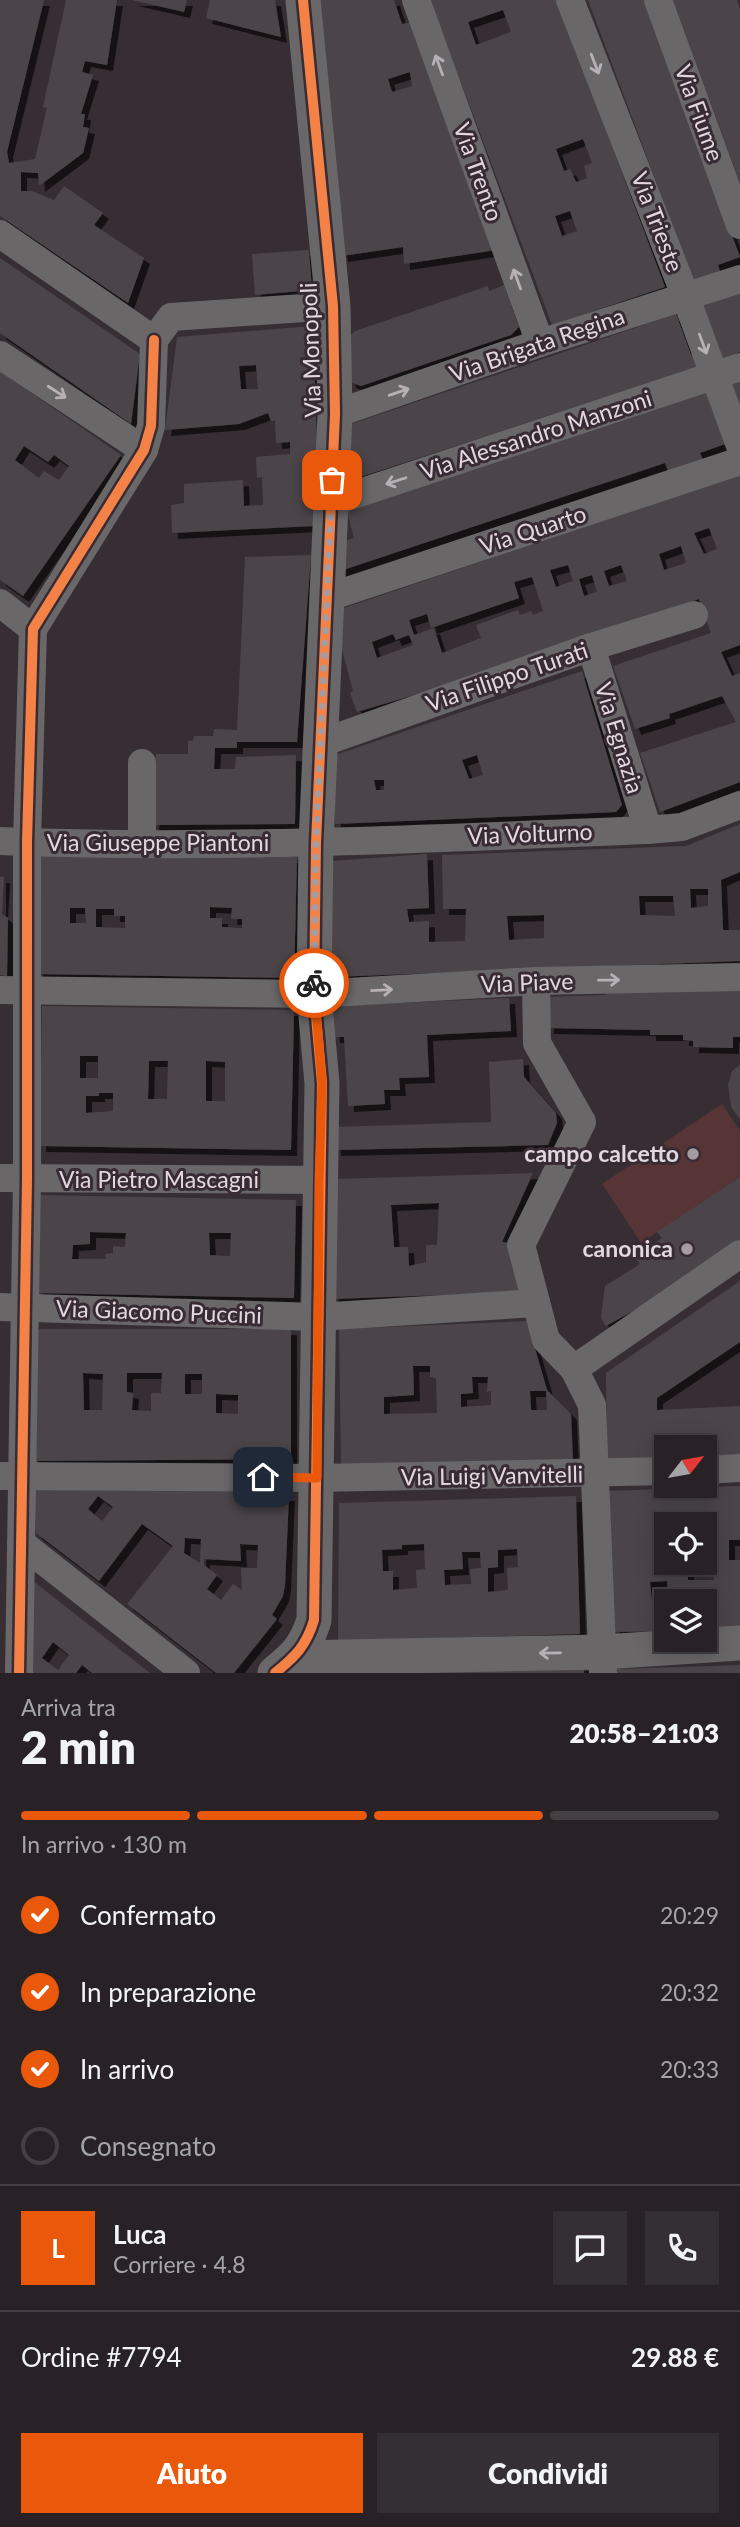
<!DOCTYPE html>
<html lang="it">
<head>
<meta charset="utf-8">
<style>
  :root { --surface:#282226; --page:#342f32; --text:#f1f3f6; --muted:#a5a4a7; --line:#443f43; --accent:#ea580c }
  body { margin:0; font-family:Lato,sans-serif; background:var(--page); color:var(--text); height:100vh; display:flex; flex-direction:column; font-size:26px; white-space:nowrap }
  * { box-sizing:border-box; margin:0 }
  p { font-size:23px; color:var(--muted) }
  .icon { flex:none; width:38px; height:38px; fill:none; stroke:currentColor; stroke-width:2; stroke-linecap:round; stroke-linejoin:round }
  .map { position:relative; height:1673px; overflow:hidden }
  .panel { display:flex; flex-direction:column; background:var(--surface); flex:1 }
  .panel>* { flex:none }
  .needle { width:46px; rotate:59deg }
  .tools { position:absolute; left:654px; top:1435px; display:grid; gap:14px }
  .tools a { display:grid; place-items:center; width:63px; height:63px; border-radius:0px; background:var(--surface); box-shadow:0 4px 18px #0003,0 0 0 2px var(--line); font-size:35px }
  .pin { position:absolute; display:grid; place-items:center; width:60px; height:60px; color:#fff; margin:-30px; border-radius:14px; box-shadow:0 4px 10px #0006 }
  .courier { position:absolute; display:grid; place-items:center; width:70px; height:70px; margin:-35px; border:5px solid #ea580c; border-radius:50%; background:#fff; color:#222; box-shadow:0 2px 9px #0007 }
  .overview em { font-style:normal; font-weight:800 }
  .overview div { display:flex; flex-direction:column-reverse }
  .overview { display:flex; align-items:center; justify-content:space-between; height:119px; padding:0 21px }
  h1 { font-size:46px; font-weight:800; line-height:52px }
  .bar { display:grid; grid-template-columns:repeat(4,1fr); gap:10px 7px; align-content:center; height:84px; padding:0 21px }
  .bar i { height:9px; border-radius:5px; background:var(--line) }
  .bar .current { background:var(--accent) }
  .bar p { grid-column:span 4 }
  .line { display:flex; align-items:center; gap:18px; padding:0 21px; border-top:2px solid var(--line) }
  .line div { flex:1 }
  .round { display:grid; place-items:center; flex:none; width:74px; height:74px; border-radius:0px; background:var(--page) }
  ol { padding:0 21px; list-style:none }
  li { display:flex; align-items:center; gap:21px; height:77px }
  li p { margin-inline-start:auto }
  li .icon { padding:7px; border-radius:50%; background:var(--accent); color:#fff; stroke-width:4 }
  li:last-child { color:var(--muted) }
  li i { width:38px; height:38px; border:4px solid var(--line); border-radius:50% }
  .button { display:flex; gap:14px; margin-top:auto; padding:14px 21px }
  .button a { flex:1; height:80px; border-radius:0px; background:var(--accent); color:#fff; font-size:28px; font-weight:800; line-height:80px; text-align:center }
  .button a+a { background:var(--page); color:var(--text) }
  .map>svg:first-child { display:block }
  .green { fill:#573536 }
  .building { fill:#4c4548; fill-rule:evenodd; filter:url(#shadow) }
  .lines { fill:none; stroke-linecap:round; stroke-linejoin:round }
  .minor { stroke:#6a6769; stroke-width:28 }
  .tertiary { stroke:#6a6769; stroke-width:35 }
  .cycleway-casing { stroke:#392b34; stroke-width:15 }
  .cycleway { stroke:#f48246; stroke-width:10 }
  .oneway { stroke:#b7b0b5 }
  .done { stroke:#a59ca2; stroke-width:7; stroke-dasharray:0 12.6 }
  .route { stroke:#ea580c; stroke-width:9 }
  .poi-dot { fill:#a59ca2; stroke:#392b34; stroke-width:2.5 }
  .labels { text-anchor:middle; stroke-width:6; stroke-linejoin:round; paint-order:stroke }
  .street-label { font-size:23px; fill:#e1d8de; stroke:#392b34 }
  .poi-label { font-size:23px; font-weight:bold; fill:#e1d8de; stroke:#392b34; text-anchor:end }
</style>
</head>
<body>
<div class="map">
<svg width="740" height="1673" viewBox="0 0 740 1673">
  <defs>
    <filter id="shadow"><feDropShadow dx="6" dy="6" stdDeviation="0" flood-color="#0009"/></filter>
  </defs>
  <rect width="100%" height="100%" fill="#362e33"/>
  <polygon class="green" points="722,1104 740,1131 740,1177 641,1243 602,1184"/>
  <g class="building">
    <polygon points="0,0 44,0 7,152 9,163 35,159 47,108 43,107 66,0 117,0 107,65 85,61 82,72 93,75 81,114 85,114 83,127 89,128 83,153 39,186 38,173 21,172 21,191 32,191 54,200 64,186 103,213 94,225 144,258 128,303 0,216"/>
    <polygon points="132,0 187,0 184,12"/>
    <polygon points="210,0 275,0 281,37 206,18"/>
    <path d="M 312,0 L 394,0 L 402,24 L 412,22 L 496,250 L 404,264 L 403,247 L 342,256 ZM 410,72 L 412,86 L 392,92 L 388,79 Z"/>
    <path d="M 430,0 L 557,0 L 665,287 L 552,325 ZM 503,10 L 511,32 L 476,45 L 468,22 ZM 583,139 L 592,163 L 584,166 L 587,178 L 576,182 L 570,169 L 564,171 L 556,149 ZM 570,211 L 577,231 L 562,236 L 555,216 Z"/>
    <polygon points="588,0 644,0 740,257 718,265 720,271 693,280"/>
    <polygon points="673,0 737,0 740,9 740,183"/>
    <polygon points="309,250 312,290 255,295 252,254"/>
    <polygon points="0,258 140,354 131,424 0,333"/>
    <polygon points="504,285 519,327 511,335 361,386 350,382 346,340 355,331 488,286 489,291"/>
    <polygon points="740,291 740,352 721,359 700,307"/>
    <polygon points="676,314 691,355 696,353 701,369 676,374 348,481 348,425"/>
    <path d="M 313,326 L 318,472 L 314,526 L 172,533 L 171,505 L 184,503 L 184,484 L 243,480 L 244,506 L 263,505 L 262,477 L 257,478 L 256,457 L 290,454 L 290,442 L 276,443 L 275,421 L 271,421 L 268,413 L 239,424 L 165,430 L 177,337 ZM 256,365 L 258,389 L 241,389 L 239,366 Z"/>
    <path d="M 0,371 L 121,455 L 23,596 L 0,580 ZM 24,446 L 48,462 L 54,455 L 69,466 L 59,480 L 44,471 L 39,478 L 15,460 Z"/>
    <polygon points="740,380 740,408 730,383"/>
    <polygon points="705,391 725,444 700,453 703,460 668,471 665,463 340,571 341,542 354,538 347,511"/>
    <path d="M 740,474 L 740,645 L 721,652 L 732,676 L 740,673 L 740,782 L 660,812 L 640,753 L 736,722 L 722,696 L 669,714 L 670,718 L 635,729 L 613,666 L 711,633 L 699,599 L 464,680 L 357,712 L 350,693 L 353,691 L 339,638 L 341,609 ZM 709,528 L 717,549 L 704,554 L 694,533 ZM 681,546 L 686,563 L 664,570 L 659,554 ZM 568,565 L 573,581 L 556,587 L 550,570 ZM 621,565 L 627,581 L 609,586 L 604,571 ZM 592,575 L 597,592 L 584,596 L 579,579 ZM 532,577 L 543,611 L 533,615 L 531,611 L 520,615 L 518,610 L 476,625 L 481,638 L 442,653 L 434,628 L 414,635 L 409,620 L 427,614 L 431,628 L 519,598 L 514,582 ZM 393,634 L 396,640 L 409,635 L 413,645 L 377,658 L 372,642 Z"/>
    <polygon points="311,555 297,742 237,742 237,748 215,748 214,769 235,769 236,757 296,755 295,824 153,825 156,754 188,754 188,741 193,741 194,736 213,736 214,729 237,730 245,557"/>
    <path d="M 582,671 L 622,805 L 616,812 L 335,824 L 335,755 ZM 477,755 L 483,775 L 469,779 L 462,760 ZM 374,780 L 384,780 L 384,790 L 376,790 Z"/>
    <path d="M 740,824 L 740,872 L 721,880 L 723,930 L 740,930 L 740,961 L 332,977 L 332,861 L 427,854 L 429,908 L 407,909 L 409,922 L 429,921 L 429,942 L 465,941 L 466,909 L 443,909 L 442,855 L 686,846 ZM 690,889 L 708,889 L 708,906 L 691,908 ZM 639,896 L 673,896 L 675,916 L 640,915 ZM 544,915 L 544,938 L 509,940 L 507,916 Z"/>
    <path d="M 39,852 L 297,857 L 294,978 L 37,974 ZM 210,907 L 232,908 L 231,919 L 242,919 L 242,928 L 222,927 L 222,918 L 210,918 ZM 70,908 L 85,908 L 86,923 L 70,923 ZM 96,909 L 114,909 L 114,916 L 125,916 L 125,928 L 96,927 Z"/>
    <polygon points="0,877 4,877 2,914 8,918 7,976 0,975"/>
    <polygon points="740,987 740,1037 733,1037 733,1048 693,1047 693,1041 683,1040 683,1035 650,1035 650,1030 548,1028 546,997 605,995 606,988"/>
    <polygon points="509,998 511,1031 427,1035 429,1077 399,1078 400,1090 384,1090 385,1104 348,1106 344,1037 334,1037 332,1006"/>
    <path d="M 42,1006 L 294,1010 L 291,1150 L 40,1146 ZM 80,1056 L 98,1056 L 98,1078 L 80,1078 ZM 149,1061 L 168,1061 L 167,1099 L 148,1099 ZM 206,1061 L 225,1062 L 225,1101 L 206,1101 ZM 99,1093 L 113,1093 L 113,1111 L 86,1113 L 86,1096 L 99,1096 Z"/>
    <polygon points="523,1059 524,1077 556,1113 557,1123 548,1145 335,1150 334,1127 491,1122 489,1062"/>
    <polygon points="740,1065 740,1119 731,1107 728,1085 732,1071"/>
    <path d="M 533,1173 L 502,1242 L 508,1243 L 522,1292 L 333,1299 L 334,1179 ZM 439,1203 L 437,1245 L 426,1245 L 426,1262 L 409,1266 L 408,1247 L 394,1247 L 391,1205 Z"/>
    <polygon points="740,1177 740,1241 669,1291 606,1326 601,1318 605,1286 640,1264 635,1258 662,1238 657,1232"/>
    <path d="M 39,1195 L 296,1200 L 294,1298 L 37,1293 ZM 90,1232 L 126,1233 L 125,1247 L 113,1246 L 113,1253 L 105,1254 L 106,1259 L 72,1259 L 73,1245 L 90,1244 ZM 209,1233 L 231,1233 L 230,1256 L 210,1255 Z"/>
    <polygon points="740,1281 740,1342 657,1398 657,1410 740,1406 740,1455 705,1456 705,1447 667,1447 667,1458 607,1460 606,1373"/>
    <path d="M 527,1321 L 547,1390 L 571,1414 L 573,1462 L 341,1467 L 339,1329 ZM 413,1366 L 430,1366 L 430,1377 L 436,1378 L 437,1413 L 384,1414 L 384,1397 L 414,1395 ZM 472,1377 L 488,1377 L 487,1392 L 491,1391 L 491,1405 L 461,1407 L 461,1394 L 473,1393 ZM 530,1391 L 546,1391 L 547,1410 L 531,1410 Z"/>
    <path d="M 38,1329 L 291,1329 L 291,1459 L 32,1461 ZM 83,1373 L 103,1374 L 102,1410 L 84,1410 ZM 127,1373 L 162,1373 L 161,1393 L 151,1393 L 151,1411 L 132,1410 L 133,1393 L 127,1392 ZM 185,1374 L 202,1374 L 202,1394 L 185,1394 ZM 216,1394 L 238,1395 L 238,1414 L 216,1413 Z"/>
    <path d="M 740,1486 L 740,1540 L 729,1540 L 729,1560 L 740,1560 L 740,1629 L 705,1630 L 705,1601 L 668,1601 L 667,1581 L 650,1582 L 652,1602 L 667,1601 L 667,1631 L 614,1632 L 607,1491 ZM 699,1521 L 699,1524 L 705,1524 L 705,1560 L 714,1560 L 714,1580 L 688,1580 L 688,1563 L 662,1563 L 661,1540 L 667,1540 L 667,1524 Z"/>
    <path d="M 238,1489 L 238,1494 L 289,1495 L 285,1585 L 283,1596 L 272,1615 L 277,1619 L 234,1673 L 216,1673 L 127,1604 L 173,1546 L 142,1524 L 99,1581 L 36,1533 L 35,1490 ZM 98,1496 L 113,1507 L 102,1521 L 88,1509 ZM 185,1538 L 201,1539 L 200,1563 L 184,1553 ZM 240,1544 L 258,1545 L 257,1568 L 241,1568 L 242,1590 L 233,1584 L 221,1600 L 207,1589 L 217,1575 L 204,1565 L 204,1559 L 241,1561 Z"/>
    <path d="M 576,1496 L 580,1634 L 338,1641 L 339,1503 ZM 424,1544 L 425,1569 L 416,1570 L 417,1588 L 393,1590 L 393,1571 L 383,1571 L 382,1550 L 402,1549 L 402,1545 ZM 517,1549 L 518,1567 L 507,1568 L 508,1590 L 488,1592 L 488,1568 L 498,1567 L 498,1550 ZM 462,1552 L 480,1552 L 481,1568 L 470,1569 L 471,1584 L 445,1585 L 444,1570 L 463,1569 Z"/>
    <path d="M 33,1581 L 150,1673 L 92,1673 L 82,1665 L 76,1673 L 33,1673 ZM 53,1642 L 69,1655 L 58,1670 L 42,1658 Z"/>
    <polygon points="584,1665 584,1673 412,1673"/>
    <polygon points="740,1665 740,1673 616,1673 616,1669"/>
  </g>
  <g class="lines">
    <g class="minor">
      <polyline points="416,0 540,343"/>
      <polyline points="570,0 685,295 740,446"/>
      <polyline points="658,0 740,225"/>
      <polyline points="0,234 154,340 171,317 333,306"/>
      <polyline points="0,355 144,450"/>
      <polyline points="335,414 540,343 740,279"/>
      <polyline points="332,502 740,367"/>
      <polyline points="326,598 740,461"/>
      <polyline points="0,603 33,629"/>
      <polyline points="591,647 648,830"/>
      <polyline points="321,743 591,647 694,615"/>
      <path d="M 0,841 C 216,850 432,838 648,830 L 682,827 L 740,805"/>
      <polyline points="142,844 142,763"/>
      <polyline points="536,981 537,1043 582,1122 521,1245 546,1340 574,1369 592,1405 603,1673"/>
      <polyline points="0,990 314,994 536,981 740,977"/>
      <polyline points="0,1178 319,1180"/>
      <polyline points="0,1307 317,1317 536,1303"/>
      <polyline points="574,1369 740,1254"/>
      <polyline points="705,1470 740,1468"/>
      <polyline points="0,1476 317,1478 667,1471"/>
      <polyline points="21,1543 186,1673"/>
      <polyline points="19,1673 27,1179 27,842 33,629 144,450 151,426 154,340"/>
    </g>
    <g class="tertiary">
      <polyline points="293,1658 603,1652 740,1643"/>
      <path d="M 275,1673 C 296,1656 306,1646 314,1620 L 322,1083 L 314,994 L 316,843 L 335,414 L 333,306 L 303,0"/>
    </g>
    <defs>
      <g id="cycleway">
        <polyline points="19,1673 27,1179 27,842 33,629 144,450 151,426 154,340"/>
        <path d="M 275,1673 C 296,1656 306,1646 314,1620 L 322,1083 L 314,994 L 316,843 L 335,414 L 333,306 L 303,0"/>
      </g>
    </defs>
    <use href="#cycleway" class="cycleway-casing"/>
    <use href="#cycleway" class="cycleway"/>
  </g>
  <defs><path id="oneway-shaft" d="M-6 0H5M1.5-3L5.5 0L1.5 3" fill="none" stroke-width="1.6" stroke-linecap="round" stroke-linejoin="round" transform="scale(1.75)"/></defs>
  <g class="oneway">
    <use href="#oneway-shaft" transform="translate(595 64) rotate(69)"/>
    <use href="#oneway-shaft" transform="translate(439 65) rotate(-110)"/>
    <use href="#oneway-shaft" transform="translate(517 279) rotate(-110)"/>
    <use href="#oneway-shaft" transform="translate(703 344) rotate(70)"/>
    <use href="#oneway-shaft" transform="translate(57 392) rotate(33)"/>
    <use href="#oneway-shaft" transform="translate(399 392) rotate(-19)"/>
    <use href="#oneway-shaft" transform="translate(396 481) rotate(162)"/>
    <use href="#oneway-shaft" transform="translate(609 980) rotate(-1)"/>
    <use href="#oneway-shaft" transform="translate(382 990) rotate(-3)"/>
    <use href="#oneway-shaft" transform="translate(550 1653) rotate(179)"/>
  </g>
  <g class="lines">
    <polyline class="done" points="314,983 316,843 332,480"/>
    <polyline class="route" points="263,1477 317,1478 319,1181 322,1083 314,983"/>
  </g>
  <g class="poi-dot">
    <circle cx="693" cy="1154" r="7"/>
    <circle cx="687" cy="1249" r="7"/>
  </g>
  <g class="labels">
    <g class="street-label">
      <text transform="translate(699 113) rotate(70)" y="8">Via Fiume</text>
      <text transform="translate(478 172) rotate(70)" y="8">Via Trento</text>
      <text transform="translate(657 222) rotate(69)" y="8">Via Trieste</text>
      <text transform="translate(537 345) rotate(-19)" y="8">Via Brigata Regina</text>
      <text transform="translate(311 350) rotate(-92)" y="8">Via Monopoli</text>
      <text transform="translate(536 435) rotate(-18)" y="8">Via Alessandro Manzoni</text>
      <text transform="translate(533 530) rotate(-18)" y="8">Via Quarto</text>
      <text transform="translate(507 677) rotate(-19)" y="8">Via Filippo Turati</text>
      <text transform="translate(619 738) rotate(73)" y="8">Via Egnazia</text>
      <text transform="translate(530 834) rotate(-2)" y="8">Via Volturno</text>
      <text x="158" y="851">Via Giuseppe Piantoni</text>
      <text transform="translate(527 983) rotate(-2)" y="8">Via Piave</text>
      <text x="159" y="1188">Via Pietro Mascagni</text>
      <text transform="translate(159 1312) rotate(2)" y="8">Via Giacomo Puccini</text>
      <text transform="translate(492 1476) rotate(-1)" y="8">Via Luigi Vanvitelli</text>
    </g>
    <g class="poi-label">
      <text x="679" y="1162">campo calcetto</text>
      <text x="673" y="1257">canonica</text>
    </g>
  </g>
</svg>
<div class="tools">
<a><svg class="needle" viewBox="-14 -14 28 28"><path d="M0-13l5 13h-10z" fill="#e53935"/><path d="M0 13l5-13h-10z" fill="#a5a4a7"/></svg></a>
<a><svg class="icon" aria-label="locate" viewBox="0 0 24 24"><circle cx="12" cy="12" r="6"/><path d="M12 2v4M12 18v4M2 12h4M18 12h4"/></svg></a>
<a><svg class="icon" aria-label="layers" viewBox="0 0 24 24"><path d="M12 4l9 5-9 5-9-5zM3 14l9 5 9-5"/></svg></a>
</div>
<div class="pin" style="left:332px;top:480px;background:#ea580c"><svg class="icon" aria-label="bag" viewBox="0 0 24 24"><path d="M5 8h14l-1 12H6zM9 8a3 3 0 0 1 6 0"/></svg></div>
<div class="pin" style="left:263px;top:1477px;background:#1f2937"><svg class="icon" aria-label="home" viewBox="0 0 24 24"><path d="M3 11l9-7 9 7M6 9v11h12V9"/></svg></div>
<div class="courier" style="left:314px;top:983px"><svg class="icon" aria-label="bike" viewBox="0 0 24 24"><circle cx="6" cy="16" r="4"/><circle cx="18" cy="16" r="4"/><path d="M6 16l4-8h5l3 8M10 8l3 8H6M13 5h3"/></svg></div>
</div>
<section class="panel">
<div class="overview"><div><h1>2 min</h1><p>Arriva tra</p></div><em>20:58–21:03</em></div>
<div class="bar"><i class="current"></i><i class="current"></i><i class="current"></i><i></i><p>In arrivo · 130 m</p></div>
<ol>
<li><svg class="icon" aria-label="check" viewBox="0 0 24 24"><path d="M5 12l5 5 9-10"/></svg>Confermato<p>20:29</p></li>
<li><svg class="icon" aria-label="check" viewBox="0 0 24 24"><path d="M5 12l5 5 9-10"/></svg>In preparazione<p>20:32</p></li>
<li><svg class="icon" aria-label="check" viewBox="0 0 24 24"><path d="M5 12l5 5 9-10"/></svg>In arrivo<p>20:33</p></li>
<li><i></i>Consegnato</li>
</ol>
<div class="line" style="height:126px"><b class="round" style="background:var(--accent);color:#fff">L</b><div><b>Luca</b><p>Corriere · 4.8</p></div><a class="round"><svg class="icon" aria-label="chat" viewBox="0 0 24 24"><path d="M4 5h16v11H9l-5 4z"/></svg></a><a class="round"><svg class="icon" aria-label="phone" viewBox="0 0 24 24"><path d="M5 4h4l2 5-3 2q2 4 5 5l2-3 5 2v4C11 20 4 13 5 4z"/></svg></a></div>
<div class="line" style="height:91px"><div>Ordine #7794</div><b>29.88 €</b></div>
<div class="button"><a>Aiuto</a><a>Condividi</a></div>
</section>
</body>
</html>
